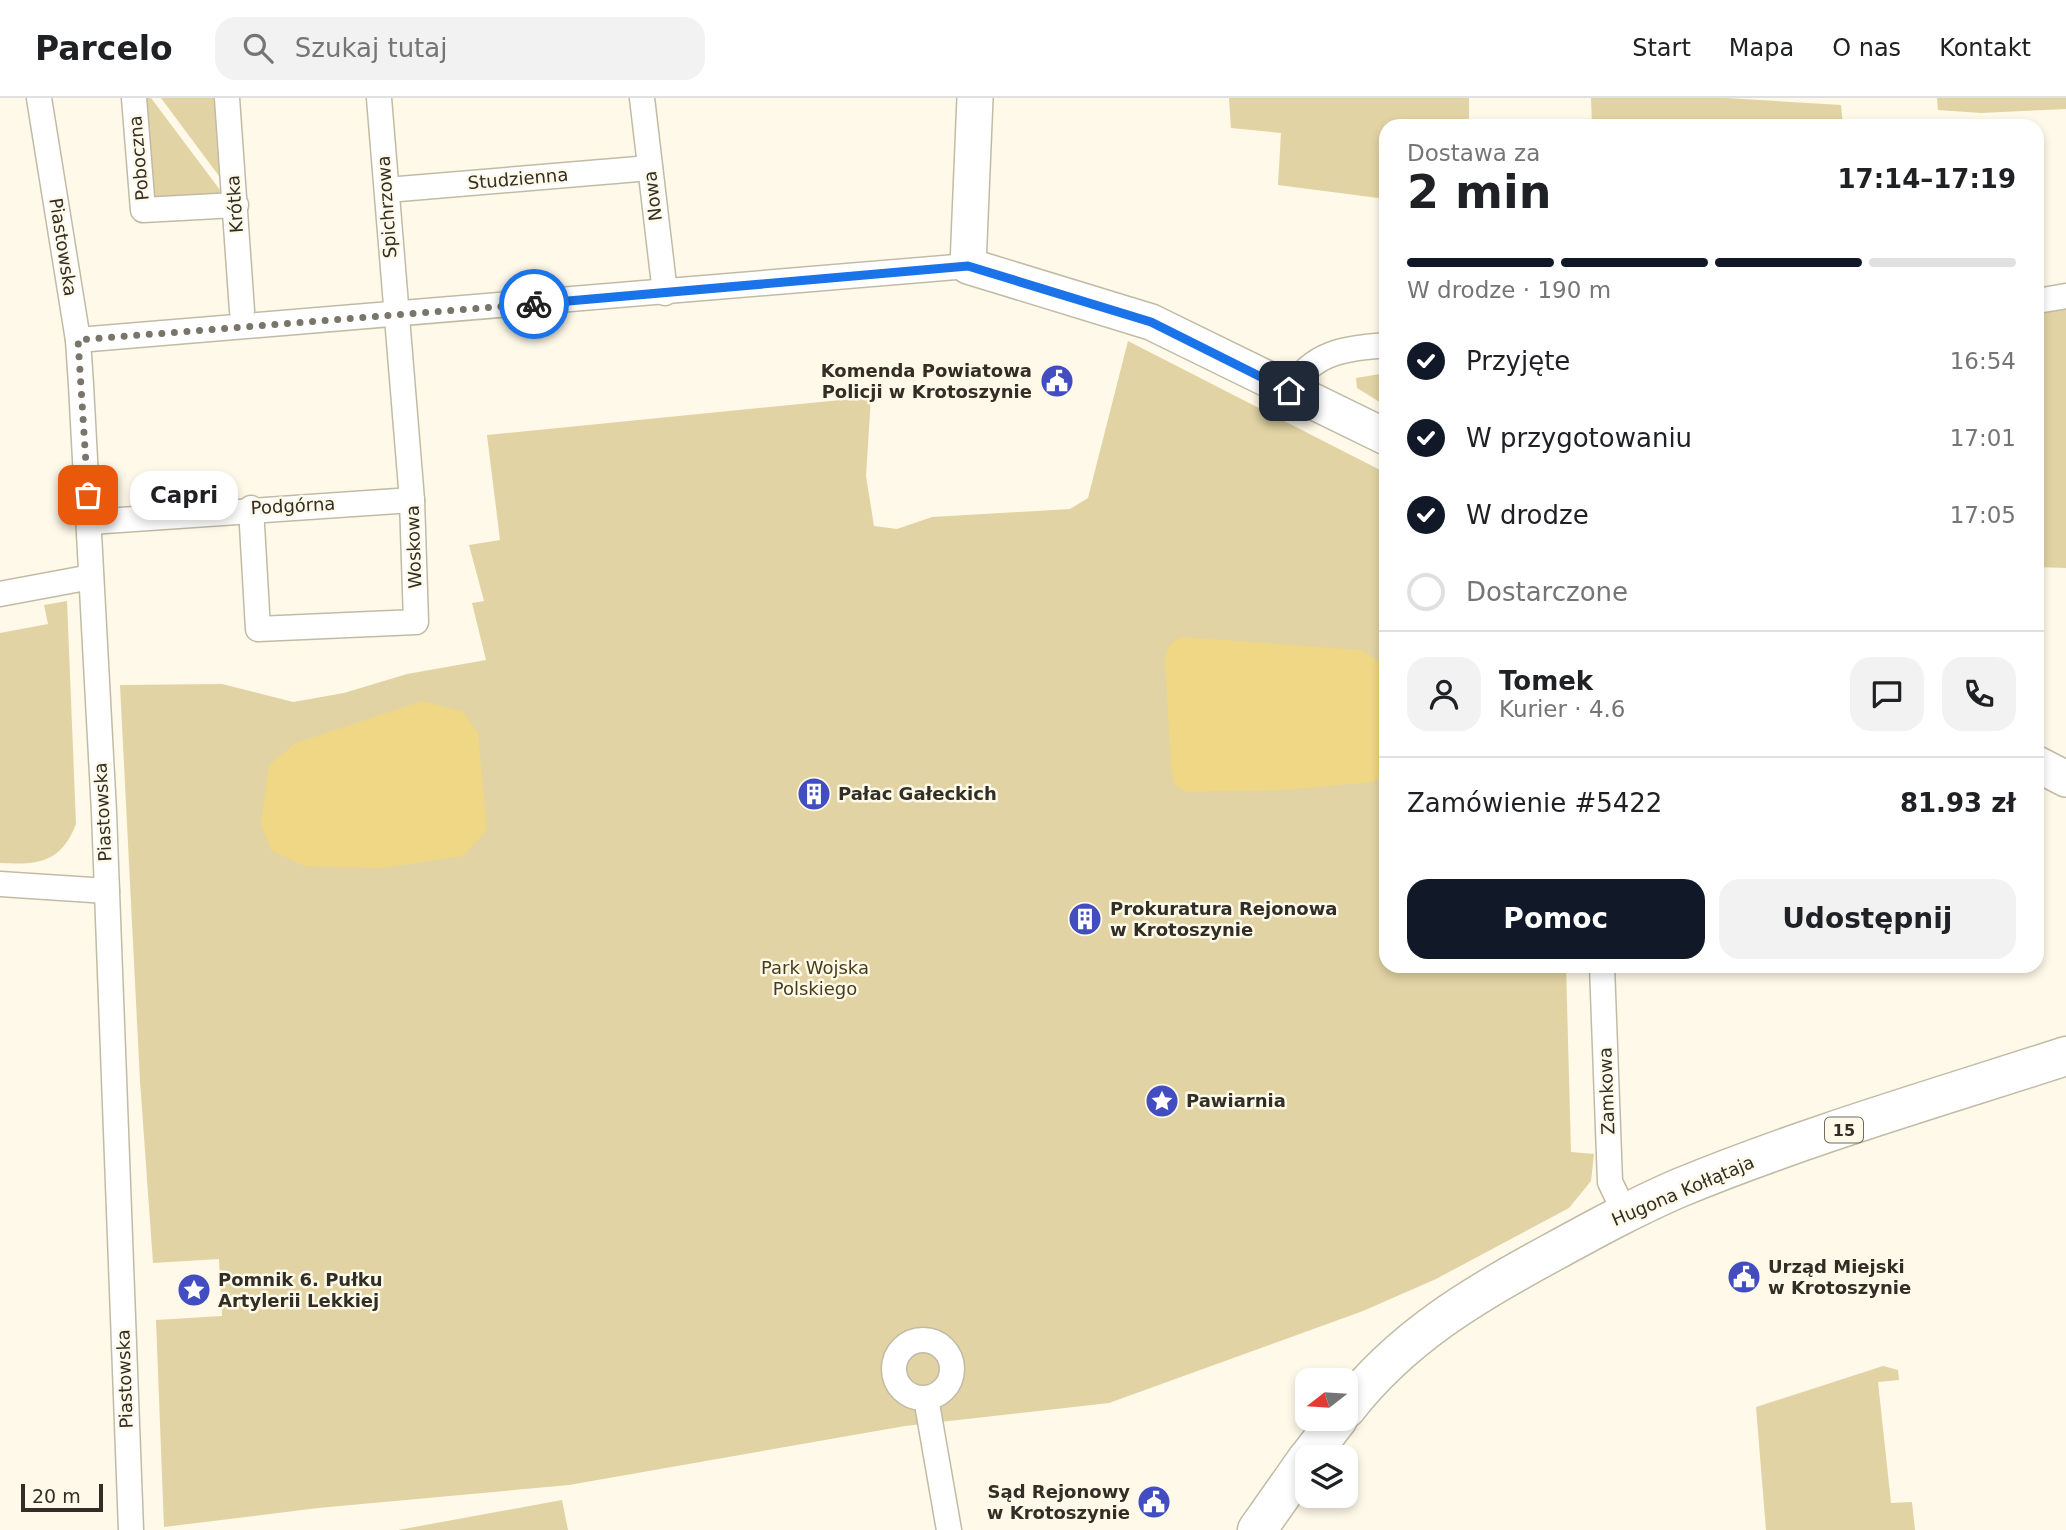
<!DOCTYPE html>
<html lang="pl">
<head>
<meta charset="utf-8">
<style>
  :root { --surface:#fff; --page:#f2f2f2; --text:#202124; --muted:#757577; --line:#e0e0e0; --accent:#111827 }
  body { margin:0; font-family:"DejaVu Sans",sans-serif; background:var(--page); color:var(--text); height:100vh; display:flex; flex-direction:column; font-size:26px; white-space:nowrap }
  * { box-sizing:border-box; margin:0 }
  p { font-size:23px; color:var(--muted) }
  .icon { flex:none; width:38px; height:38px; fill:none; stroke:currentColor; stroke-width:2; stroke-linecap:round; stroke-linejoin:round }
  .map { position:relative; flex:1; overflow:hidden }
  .drawer { position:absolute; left:1379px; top:21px; width:665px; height:854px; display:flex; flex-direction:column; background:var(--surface); border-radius:21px; box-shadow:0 4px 10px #0003 }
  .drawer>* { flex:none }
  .needle { width:46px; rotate:253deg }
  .tools { position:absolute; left:1295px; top:1270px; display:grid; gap:14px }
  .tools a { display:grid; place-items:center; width:63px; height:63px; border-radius:14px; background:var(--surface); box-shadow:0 4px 10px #0003; font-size:35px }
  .scale { position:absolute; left:21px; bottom:18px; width:82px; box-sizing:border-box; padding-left:7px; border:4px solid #312e26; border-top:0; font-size:19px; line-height:24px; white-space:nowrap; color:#312e26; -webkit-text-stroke:5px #fef9e8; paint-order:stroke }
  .pin { position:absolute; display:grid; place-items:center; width:60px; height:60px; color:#fff; margin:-30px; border-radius:14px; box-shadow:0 4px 10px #0006 }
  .courier { position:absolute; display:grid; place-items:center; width:70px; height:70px; margin:-35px; border:5px solid #1a73e8; border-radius:50%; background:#fff; color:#222; box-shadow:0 2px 9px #0007 }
  .bubble { position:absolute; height:49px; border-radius:21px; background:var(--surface); box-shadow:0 4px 10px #0003; font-size:23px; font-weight:700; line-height:49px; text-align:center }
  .headline em { font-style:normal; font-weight:700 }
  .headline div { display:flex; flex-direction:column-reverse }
  .headline { display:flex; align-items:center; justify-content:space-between; height:119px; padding:0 28px }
  h1 { font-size:46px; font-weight:700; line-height:52px }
  .bar { display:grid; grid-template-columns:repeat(4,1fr); gap:10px 7px; align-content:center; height:84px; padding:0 28px }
  .bar i { height:9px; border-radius:5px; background:var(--line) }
  .bar .active { background:var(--accent) }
  .bar p { grid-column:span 4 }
  .line { display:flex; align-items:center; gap:18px; padding:0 28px; border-top:2px solid var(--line) }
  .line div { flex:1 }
  .round { display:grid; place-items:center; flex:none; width:74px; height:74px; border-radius:21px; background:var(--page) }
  ol { padding:0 28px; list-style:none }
  li { display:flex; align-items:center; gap:21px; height:77px }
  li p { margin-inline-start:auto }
  li .icon { padding:7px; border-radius:50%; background:var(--accent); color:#fff; stroke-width:4 }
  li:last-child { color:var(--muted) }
  li i { width:38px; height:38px; border:4px solid var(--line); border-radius:50% }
  .action { display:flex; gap:14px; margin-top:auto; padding:14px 28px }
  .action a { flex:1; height:80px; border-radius:21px; background:var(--accent); color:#fff; font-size:28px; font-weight:700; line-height:80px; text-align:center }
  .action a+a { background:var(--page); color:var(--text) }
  header { display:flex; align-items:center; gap:42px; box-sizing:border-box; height:98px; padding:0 35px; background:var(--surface); border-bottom:2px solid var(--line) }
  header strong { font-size:33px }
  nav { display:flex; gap:38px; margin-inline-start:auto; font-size:24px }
  .search { width:490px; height:63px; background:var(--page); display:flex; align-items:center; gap:18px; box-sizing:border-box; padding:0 24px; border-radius:21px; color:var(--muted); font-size:26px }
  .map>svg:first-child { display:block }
  .green { fill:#e1d3a3 }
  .water { fill:#f0d785 }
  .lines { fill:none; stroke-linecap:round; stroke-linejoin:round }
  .street-casing { stroke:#c1bba6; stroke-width:27 }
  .secondary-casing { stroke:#c1bba6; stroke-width:38 }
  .primary-casing { stroke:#c1bba6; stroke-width:41 }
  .street { stroke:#fff; stroke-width:24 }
  .secondary { stroke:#fff; stroke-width:35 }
  .primary { stroke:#fff; stroke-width:38 }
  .done { stroke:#79756a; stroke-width:7; stroke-dasharray:0 12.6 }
  .route { stroke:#1a73e8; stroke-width:9 }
  .labels { text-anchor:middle; stroke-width:5; stroke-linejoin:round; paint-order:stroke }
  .shield { fill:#fef9e8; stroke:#6e6b60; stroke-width:2 }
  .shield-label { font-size:16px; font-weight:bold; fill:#312e26 }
  .street-label { font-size:18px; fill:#312e26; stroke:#fef9e8 }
  .poi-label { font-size:18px; font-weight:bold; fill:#312e26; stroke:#fef9e8; text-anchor:start }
  .park-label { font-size:18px; fill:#483d1a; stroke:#fef9e8 }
</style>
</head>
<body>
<header>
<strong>Parcelo</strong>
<div class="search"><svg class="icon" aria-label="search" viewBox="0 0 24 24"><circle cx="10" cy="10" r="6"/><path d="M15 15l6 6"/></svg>Szukaj tutaj</div>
<nav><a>Start</a><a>Mapa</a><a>O nas</a><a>Kontakt</a></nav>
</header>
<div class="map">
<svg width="2066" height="1432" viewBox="0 0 2066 1432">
  <rect width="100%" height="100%" fill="#fef9e8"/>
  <g class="green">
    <polygon points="142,0 151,0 220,92 219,98 154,101"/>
    <polygon points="161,0 220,0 222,82"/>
    <polygon points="1229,0 1469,0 1469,28 1386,28 1386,101 1278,87 1281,35 1231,30"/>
    <polygon points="1591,0 1727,0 1841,7 1843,28 1592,28"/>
    <polygon points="1937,0 2066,0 2066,11 1981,15 1938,12"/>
    <polygon points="2066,211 2066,470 2037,469 2037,216"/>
    <polygon points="1128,243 1386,375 1386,868 1566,868 1571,1054 1594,1056 1591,1083 1569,1110 1436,1181 1363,1213 1109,1305 905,1328 569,1387 318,1410 164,1429 156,1222 222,1218 219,1161 153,1165 140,983 120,587 222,586 293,604 344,595 407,576 486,562 472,505 484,503 469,447 500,442 487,337 871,299 866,378 874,428 897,431 932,419 1070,411 1088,400"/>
    <polygon points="1386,275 1386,308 1357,290 1356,280"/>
    <path d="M 67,503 L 76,726 C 61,765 38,767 0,765 L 0,535 L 48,526 L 44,507 Z"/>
    <polygon points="1883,1268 1898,1272 1899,1282 1878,1284 1891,1405 1912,1404 1915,1432 1766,1432 1756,1309"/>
    <polygon points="562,1402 568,1432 398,1432"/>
  </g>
  <g class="water">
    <polygon points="1180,539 1361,552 1386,568 1386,674 1374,684 1283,692 1186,694 1175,687 1171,670 1165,560 1169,548"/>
    <polygon points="422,603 463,614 478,635 487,732 463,758 383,770 304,768 271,752 261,726 269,667 296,645"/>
  </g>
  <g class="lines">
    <defs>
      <g id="street">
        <polyline points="39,0 78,242 81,287 104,714 131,1432"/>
        <polyline points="134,0 143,112 236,107"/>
        <polyline points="227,0 242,213"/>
        <polyline points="642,0 665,195"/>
        <polyline points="387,92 650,70"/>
        <polyline points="2037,203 2066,198"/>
        <polyline points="78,242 968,168"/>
        <path d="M 1289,293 C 1313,254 1342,251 1386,247"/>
        <polyline points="251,410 258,531 416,524 412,402 379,0"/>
        <polyline points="90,424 412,402"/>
        <polyline points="0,496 91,479"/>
        <polyline points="0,786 107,793"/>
        <polyline points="1602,868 1610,1084 1625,1115"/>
        <circle cx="923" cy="1271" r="29"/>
        <polyline points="926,1300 949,1432"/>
      </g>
      <g id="secondary">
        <polyline points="975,0 968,168 1151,224 1386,339"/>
        <polyline points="2037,666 2066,681"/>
      </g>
      <g id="primary">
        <path d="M 1346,1311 C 1401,1240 1473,1197 1551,1155 C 1593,1132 1635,1109 1679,1090 C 1805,1038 1937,1000 2066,958"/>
        <polyline points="1308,1360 1338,1321"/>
        <polyline points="1257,1432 1307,1361"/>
      </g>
    </defs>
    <use href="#street" class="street-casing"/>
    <use href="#secondary" class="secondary-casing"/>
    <use href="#primary" class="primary-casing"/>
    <use href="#street" class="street"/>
    <use href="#secondary" class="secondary"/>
    <use href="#primary" class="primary"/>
  </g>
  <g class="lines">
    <polyline class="done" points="88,397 78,242 534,206"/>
    <polyline class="route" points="534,206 968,168 1151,224 1289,293"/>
  </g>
  <defs>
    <symbol id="civic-disc" viewBox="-11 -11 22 22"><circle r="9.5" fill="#424dc1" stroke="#fef9e8"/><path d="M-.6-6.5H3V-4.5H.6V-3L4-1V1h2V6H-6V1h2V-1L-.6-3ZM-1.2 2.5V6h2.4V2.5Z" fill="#fff"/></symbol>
    <symbol id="building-disc" viewBox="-11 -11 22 22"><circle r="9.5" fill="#424dc1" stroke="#fef9e8"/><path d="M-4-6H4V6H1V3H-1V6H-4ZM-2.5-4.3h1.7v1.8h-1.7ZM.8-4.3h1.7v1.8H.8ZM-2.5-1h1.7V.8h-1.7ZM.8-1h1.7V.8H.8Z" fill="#fff"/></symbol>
    <symbol id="sight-disc" viewBox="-11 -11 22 22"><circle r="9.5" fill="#424dc1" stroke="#fef9e8"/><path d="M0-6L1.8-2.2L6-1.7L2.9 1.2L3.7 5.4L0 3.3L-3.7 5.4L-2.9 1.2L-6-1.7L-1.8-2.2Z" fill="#fff"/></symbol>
  </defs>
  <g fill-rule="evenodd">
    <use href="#civic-disc" x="1038" y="264" width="38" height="38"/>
    <use href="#building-disc" x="795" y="677" width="38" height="38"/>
    <use href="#building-disc" x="1066" y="802" width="38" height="38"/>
    <use href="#sight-disc" x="1143" y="984" width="38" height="38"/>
    <use href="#civic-disc" x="1725" y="1160" width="38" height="38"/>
    <use href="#sight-disc" x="175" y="1173" width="38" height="38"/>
    <use href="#civic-disc" x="1135" y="1385" width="38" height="38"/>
  </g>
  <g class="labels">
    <rect class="shield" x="1825" y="1019.5" width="38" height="25" rx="5"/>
    <g class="shield-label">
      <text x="1844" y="1038">15</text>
    </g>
    <g class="street-label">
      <text transform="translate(139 60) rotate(-95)" y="6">Poboczna</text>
      <text transform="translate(518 81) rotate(-5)" y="6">Studzienna</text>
      <text transform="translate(653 98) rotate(-97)" y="6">Nowa</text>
      <text transform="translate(235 106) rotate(-94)" y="6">Krótka</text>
      <text transform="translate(387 109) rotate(-94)" y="6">Spichrzowa</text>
      <text transform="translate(63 149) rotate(81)" y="6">Piastowska</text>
      <text transform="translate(293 408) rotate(-3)" y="6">Podgórna</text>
      <text transform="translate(414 449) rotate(-92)" y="6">Woskowa</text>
      <text transform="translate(103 714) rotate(-93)" y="6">Piastowska</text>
      <text transform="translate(1607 993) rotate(-92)" y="6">Zamkowa</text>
      <text transform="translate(1683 1093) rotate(-23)" y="6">Hugona Kołłątaja</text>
      <text transform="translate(125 1281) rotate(-92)" y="6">Piastowska</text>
    </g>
    <g class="poi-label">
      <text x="1032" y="279" text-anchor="end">Komenda Powiatowa<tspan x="1032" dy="21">Policji w Krotoszynie</tspan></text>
      <text x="838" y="702">Pałac Gałeckich</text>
      <text x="1110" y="817">Prokuratura Rejonowa<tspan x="1110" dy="21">w Krotoszynie</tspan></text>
      <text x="1186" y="1009">Pawiarnia</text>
      <text x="1768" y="1175">Urząd Miejski<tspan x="1768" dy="21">w Krotoszynie</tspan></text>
      <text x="218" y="1188">Pomnik 6. Pułku<tspan x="218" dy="21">Artylerii Lekkiej</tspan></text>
      <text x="1130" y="1400" text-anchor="end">Sąd Rejonowy<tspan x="1130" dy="21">w Krotoszynie</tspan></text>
    </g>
    <g class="park-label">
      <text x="815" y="876">Park Wojska<tspan x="815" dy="21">Polskiego</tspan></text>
    </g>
  </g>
</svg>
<div class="tools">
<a><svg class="needle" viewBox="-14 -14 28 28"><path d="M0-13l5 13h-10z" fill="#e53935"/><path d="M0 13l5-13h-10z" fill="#757577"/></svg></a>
<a><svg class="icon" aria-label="layers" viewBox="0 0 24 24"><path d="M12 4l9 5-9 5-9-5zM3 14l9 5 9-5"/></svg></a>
</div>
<div class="scale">20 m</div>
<div class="pin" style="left:88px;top:397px;background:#ea580c"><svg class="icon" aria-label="bag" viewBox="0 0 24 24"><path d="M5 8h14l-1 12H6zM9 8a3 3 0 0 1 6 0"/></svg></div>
<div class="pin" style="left:1289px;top:293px;background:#1f2937"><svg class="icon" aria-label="home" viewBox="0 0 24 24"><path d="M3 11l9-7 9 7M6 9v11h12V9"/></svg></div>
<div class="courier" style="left:534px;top:206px"><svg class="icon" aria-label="bike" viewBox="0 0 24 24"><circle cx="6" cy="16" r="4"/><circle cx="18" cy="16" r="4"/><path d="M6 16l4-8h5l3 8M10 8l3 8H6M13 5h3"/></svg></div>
<div class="bubble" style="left:130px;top:373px;width:108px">Capri</div>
<section class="drawer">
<div class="headline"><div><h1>2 min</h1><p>Dostawa za</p></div><em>17:14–17:19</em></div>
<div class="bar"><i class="active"></i><i class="active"></i><i class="active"></i><i></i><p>W drodze · 190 m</p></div>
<ol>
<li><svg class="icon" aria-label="check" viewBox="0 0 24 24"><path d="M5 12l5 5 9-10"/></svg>Przyjęte<p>16:54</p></li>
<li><svg class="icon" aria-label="check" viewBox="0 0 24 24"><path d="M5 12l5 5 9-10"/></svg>W przygotowaniu<p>17:01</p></li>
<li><svg class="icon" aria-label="check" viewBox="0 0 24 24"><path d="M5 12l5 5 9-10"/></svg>W drodze<p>17:05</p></li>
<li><i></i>Dostarczone</li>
</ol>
<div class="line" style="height:126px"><a class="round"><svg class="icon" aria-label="person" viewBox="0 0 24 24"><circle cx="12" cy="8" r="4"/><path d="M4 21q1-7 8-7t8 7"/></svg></a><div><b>Tomek</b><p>Kurier · 4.6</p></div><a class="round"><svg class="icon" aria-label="chat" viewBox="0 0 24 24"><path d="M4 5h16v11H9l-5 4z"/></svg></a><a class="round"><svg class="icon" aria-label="phone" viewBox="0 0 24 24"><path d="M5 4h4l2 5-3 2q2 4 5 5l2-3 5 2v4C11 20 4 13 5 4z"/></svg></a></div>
<div class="line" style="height:91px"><div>Zamówienie #5422</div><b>81.93 zł</b></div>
<div class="action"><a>Pomoc</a><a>Udostępnij</a></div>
</section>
</div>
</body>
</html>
